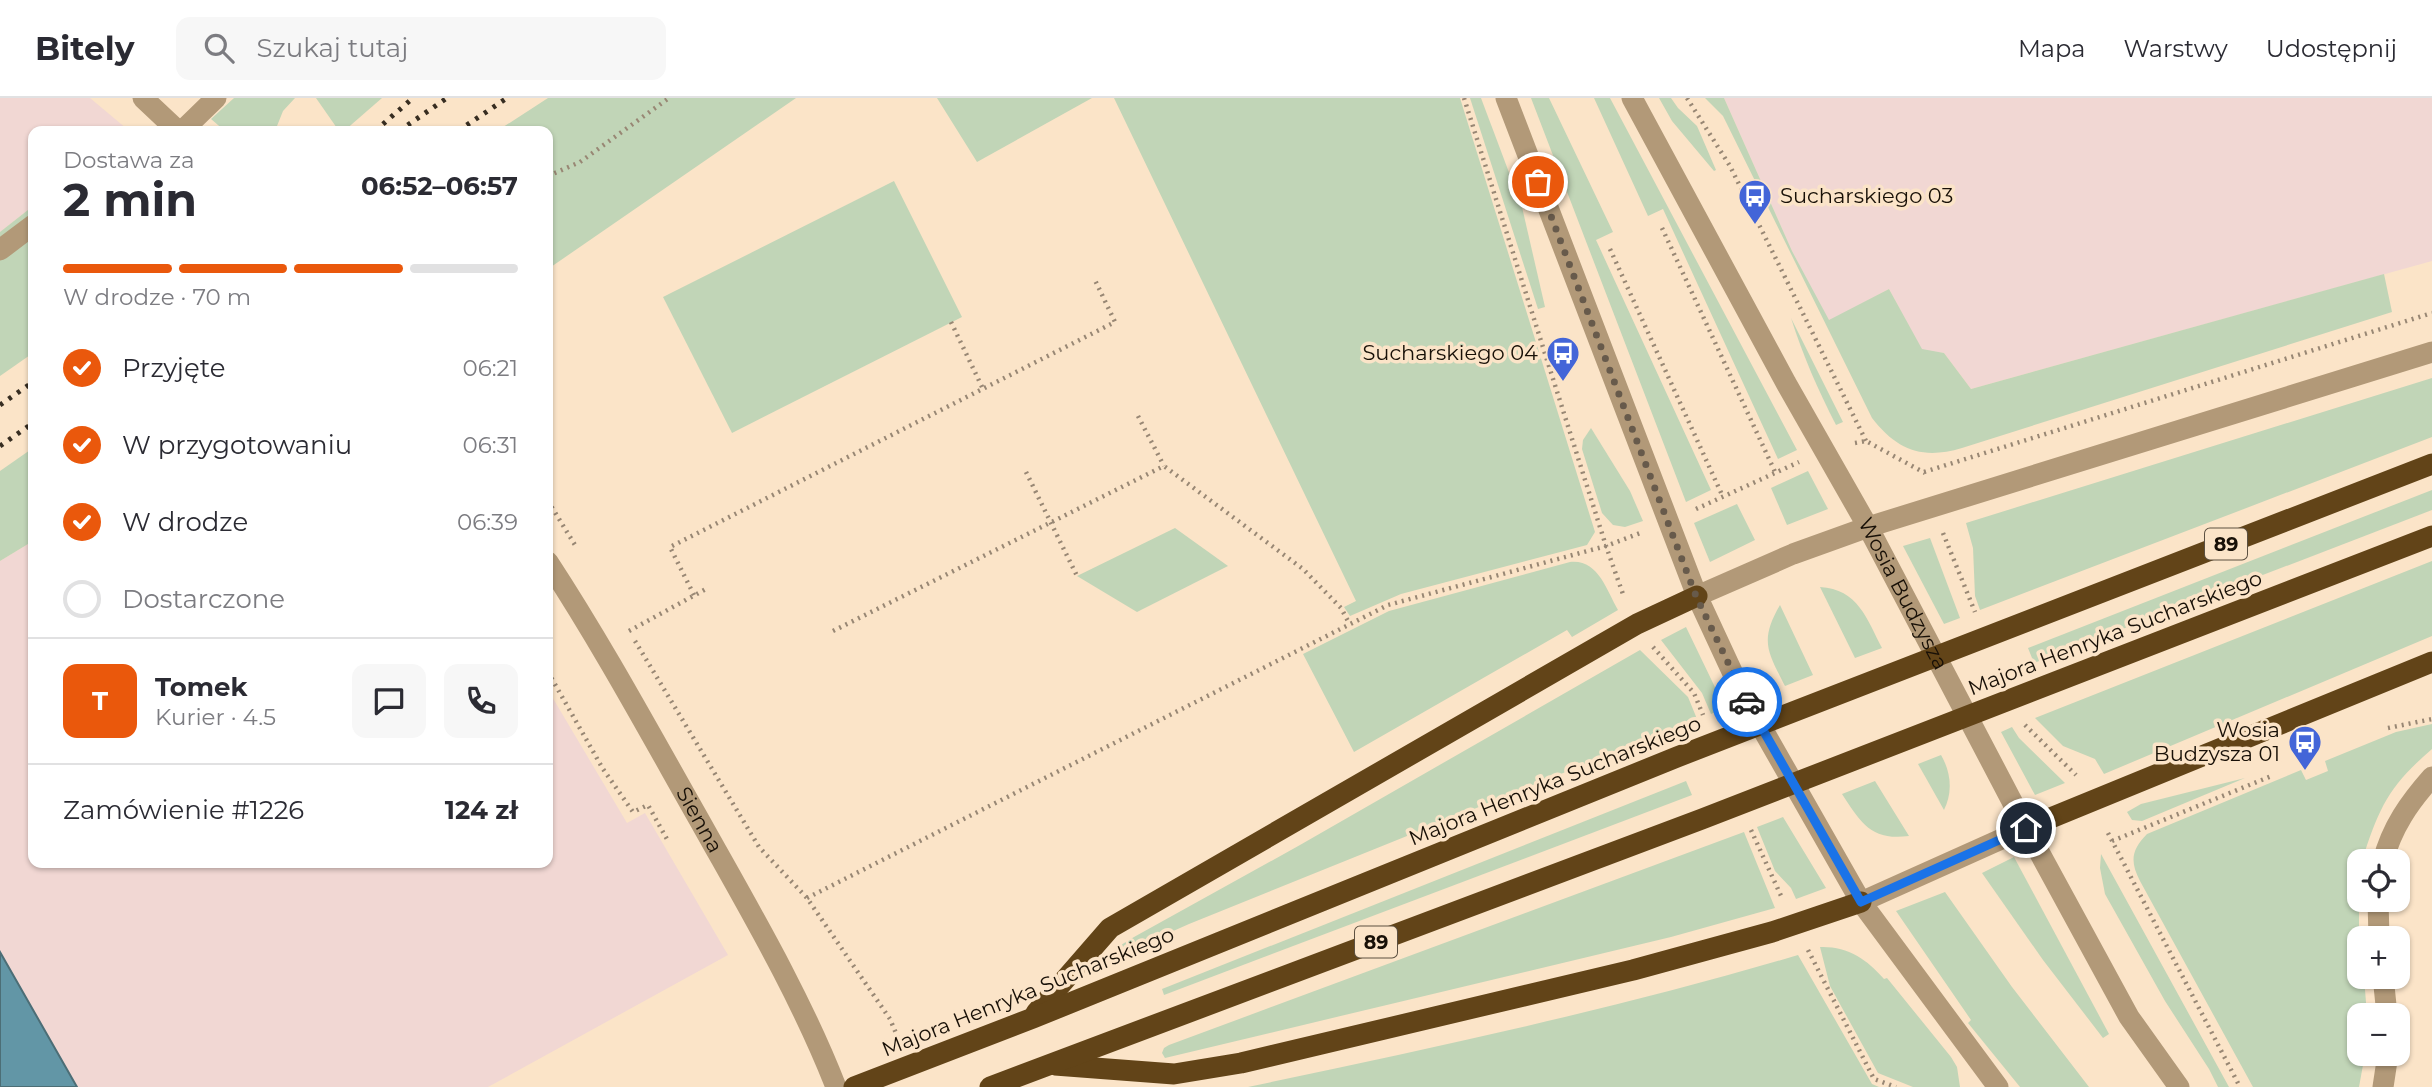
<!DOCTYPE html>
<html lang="pl">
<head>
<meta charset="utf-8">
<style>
  :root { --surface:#fff; --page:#f7f7f7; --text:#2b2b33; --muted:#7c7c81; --line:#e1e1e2; --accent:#ea580c }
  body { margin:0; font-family:Montserrat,sans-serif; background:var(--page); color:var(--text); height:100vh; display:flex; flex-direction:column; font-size:26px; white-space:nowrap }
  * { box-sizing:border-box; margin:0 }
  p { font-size:23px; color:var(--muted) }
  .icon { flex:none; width:38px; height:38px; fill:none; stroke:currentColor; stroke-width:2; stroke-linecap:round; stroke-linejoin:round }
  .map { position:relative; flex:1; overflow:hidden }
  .side { position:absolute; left:28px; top:28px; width:525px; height:742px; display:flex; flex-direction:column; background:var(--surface); border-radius:14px; box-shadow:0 2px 5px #0004 }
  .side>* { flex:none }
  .tools { position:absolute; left:2347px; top:751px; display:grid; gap:14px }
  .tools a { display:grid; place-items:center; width:63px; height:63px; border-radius:14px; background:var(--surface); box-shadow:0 2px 5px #0004; font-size:35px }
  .pin { position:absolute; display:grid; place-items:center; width:60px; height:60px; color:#fff; margin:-30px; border:4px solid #fff; border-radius:50%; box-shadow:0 2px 7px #0007 }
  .courier { position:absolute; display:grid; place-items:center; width:70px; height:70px; margin:-35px; border:5px solid #1a73e8; border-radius:50%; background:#fff; color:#222; box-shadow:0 2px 9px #0007 }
  .headline em { font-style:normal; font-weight:700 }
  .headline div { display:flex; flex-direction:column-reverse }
  .headline { display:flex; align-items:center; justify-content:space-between; height:119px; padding:0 35px }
  h1 { font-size:46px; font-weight:700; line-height:52px }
  .bar { display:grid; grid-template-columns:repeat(4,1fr); gap:10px 7px; align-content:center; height:84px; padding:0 35px }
  .bar i { height:9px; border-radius:5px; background:var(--line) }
  .bar .on { background:var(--accent) }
  .bar p { grid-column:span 4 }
  .line { display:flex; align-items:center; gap:18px; padding:0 35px; border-top:2px solid var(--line) }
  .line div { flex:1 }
  .round { display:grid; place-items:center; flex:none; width:74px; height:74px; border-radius:14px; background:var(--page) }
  ol { padding:0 35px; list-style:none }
  li { display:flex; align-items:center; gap:21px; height:77px }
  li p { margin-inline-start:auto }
  li .icon { padding:7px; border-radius:50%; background:var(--accent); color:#fff; stroke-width:4 }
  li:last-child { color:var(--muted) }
  li i { width:38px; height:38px; border:4px solid var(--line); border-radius:50% }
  header { display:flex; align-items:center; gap:42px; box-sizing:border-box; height:98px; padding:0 35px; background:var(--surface); border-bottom:2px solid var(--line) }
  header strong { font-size:33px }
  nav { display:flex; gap:38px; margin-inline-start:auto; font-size:24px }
  .search { width:490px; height:63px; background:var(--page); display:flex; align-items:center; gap:18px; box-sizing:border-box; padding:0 24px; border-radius:14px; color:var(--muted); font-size:26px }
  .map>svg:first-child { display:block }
  .industrial { fill:#f1d7d3 }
  .green { fill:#c1d5b7 }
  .water { fill:#6296a6; stroke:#4c6e76; stroke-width:2 }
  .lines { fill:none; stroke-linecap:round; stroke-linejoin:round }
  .path { stroke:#988774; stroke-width:4.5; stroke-dasharray:2 5; stroke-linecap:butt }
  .minor { stroke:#b29978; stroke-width:21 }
  .highway { stroke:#624418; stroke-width:21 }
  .rail { stroke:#372d21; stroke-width:5; stroke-dasharray:3.5 7; stroke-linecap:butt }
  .done { stroke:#675a4b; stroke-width:7; stroke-dasharray:0 12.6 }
  .route { stroke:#1a73e8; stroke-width:9 }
  .labels { text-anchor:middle; stroke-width:7; stroke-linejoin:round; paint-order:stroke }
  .shield { fill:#fbe4c8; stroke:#5c5041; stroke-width:2 }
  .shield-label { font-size:19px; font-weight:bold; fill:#181007 }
  .poi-label { font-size:21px; fill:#181007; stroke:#fbe4c8; text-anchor:end }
  .street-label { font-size:21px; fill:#181007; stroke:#fbe4c8 }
</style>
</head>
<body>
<header>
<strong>Bitely</strong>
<div class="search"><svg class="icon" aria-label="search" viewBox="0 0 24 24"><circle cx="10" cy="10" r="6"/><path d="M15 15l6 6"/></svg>Szukaj tutaj</div>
<nav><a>Mapa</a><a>Warstwy</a><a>Udostępnij</a></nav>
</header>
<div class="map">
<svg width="2432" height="989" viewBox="0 0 2432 989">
  <rect width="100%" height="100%" fill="#fbe4c8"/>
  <g class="industrial">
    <polygon points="0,0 90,0 127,31 124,33 33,33 33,108 0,134"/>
    <polygon points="1724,0 2432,0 2432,163 1971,291 1944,255 1922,252 1889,191 1829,223 1792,153"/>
    <polygon points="33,443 33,765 548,765 548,592 627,725 645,715 728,857 488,989 77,989 0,854 0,463"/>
  </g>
  <g class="green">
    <polygon points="234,0 295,0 283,13 275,33 225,33 211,21"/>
    <polygon points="316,0 382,0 344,33 339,33"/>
    <polygon points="548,0 796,0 548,171 548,33 497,33"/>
    <polygon points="937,0 1092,0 977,64"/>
    <polygon points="1114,0 1460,0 1595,434 1587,447 1401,496 1350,518 1344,509 1356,503"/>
    <polygon points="1470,0 1481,0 1522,109 1545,209 1538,211"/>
    <polygon points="1531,0 1549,0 1613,134 1596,142 1711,392 1686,404"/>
    <polygon points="1594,0 1610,0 1797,352 1778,361 1663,111 1648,118"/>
    <polygon points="1659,0 1671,0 1678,10 1697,28 1716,72 1714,73 1672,23"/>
    <path d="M 1705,0 L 1724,0 L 1792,153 L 1829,222 L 1889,191 L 1922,251 L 1944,255 L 1971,291 L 2384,176 L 2392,214 L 1962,350 C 1922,362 1897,352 1872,320 L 1723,18 Z"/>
    <polygon points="894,83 962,219 732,335 663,199"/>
    <polygon points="33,108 33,255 0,278 0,134"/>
    <path d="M 1791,220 L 1843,324 L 1836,327 C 1818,292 1803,258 1791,220 Z"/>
    <polygon points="2432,280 2432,339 1980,512 1975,498 1973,450 1966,425"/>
    <polygon points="1591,330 1630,393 1643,423 1625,429 1613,427 1602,415 1582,351 1583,342"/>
    <polygon points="33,350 33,443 0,463 0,373"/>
    <polygon points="1808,373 1828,411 1787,427 1771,390"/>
    <polygon points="2432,392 2432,412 2034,565 2028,550"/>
    <polygon points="1737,406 1755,442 1710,464 1694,425"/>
    <polygon points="1175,430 1228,468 1137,514 1077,478"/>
    <polygon points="1930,440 1960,520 1944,526 1903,448"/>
    <polygon points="2432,463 2432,538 2104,676 2095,661 2063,648 2035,620"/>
    <path d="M 1570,464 C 1598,461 1606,491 1618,512 L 1572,539 L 1567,532 L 1354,654 L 1303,556 L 1389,513 Z"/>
    <path d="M 1820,489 C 1858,491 1867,521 1882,550 L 1855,560 Z"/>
    <path d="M 1780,507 L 1813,577 L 1785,588 C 1768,554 1759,543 1780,507 Z"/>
    <polygon points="1686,529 1725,610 1711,616 1702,595 1661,542"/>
    <polygon points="1640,552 1688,599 1697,621 1189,826 1117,858 1114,855 1116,850 1134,839 1300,747"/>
    <path d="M 2432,626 L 2432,651 C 2389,688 2379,709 2362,763 L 2359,763 L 2359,878 L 2364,879 L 2367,917 L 2359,917 L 2359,956 L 2365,956 L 2359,989 L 2253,989 L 2140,783 C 2130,764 2131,752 2147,736 L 2301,672 L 2306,682 L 2328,673 L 2325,663 L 2396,634 Z"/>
    <polygon points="2012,629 2019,640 2065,685 2035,697 2001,634"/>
    <path d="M 1941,657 C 1951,674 1953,694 1944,712 L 1918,666 Z"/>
    <polygon points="2245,680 2142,723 2132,722 2127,714 2141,706"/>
    <polygon points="1686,683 1692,697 1164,897 1162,891"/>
    <path d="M 1875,683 L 1909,738 C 1871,743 1861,725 1842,696 Z"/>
    <polygon points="1783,719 1826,790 1796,801 1791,790 1775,773 1757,729"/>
    <polygon points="1744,734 1775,810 1671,839 1165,960 1162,955 1164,950 1169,947"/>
    <polygon points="2101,756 2229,989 2218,989 2209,971 2165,903 2105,796 2100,770"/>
    <polygon points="2014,759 2109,936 2103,940 2043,862 1982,775"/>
    <polygon points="1945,794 2012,889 2089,989 2020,989 1968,925 1971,922 1896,813"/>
    <path d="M 1820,849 C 1847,848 1867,861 1884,881 L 1887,880 L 1951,959 L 1957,969 L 1960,989 L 1913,989 L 1878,975 L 1830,888 Z"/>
    <path d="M 1798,857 L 1872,986 L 1879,989 L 1248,989 C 1432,950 1617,911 1798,857 Z"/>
  </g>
  <polygon class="water" points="0,854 77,989 0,989"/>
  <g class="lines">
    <g class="path">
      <polyline points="1464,0 1606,448 1624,499"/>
      <polyline points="1687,0 1730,68 1866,343"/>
      <polyline points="548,78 580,64 669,0"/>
      <polyline points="1662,130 1776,376"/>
      <polyline points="1610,151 1723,399"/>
      <polyline points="951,224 983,291"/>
      <polyline points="1138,318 1164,368"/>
      <polyline points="1855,345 1866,343 1925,375"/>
      <polyline points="1026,374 1077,478"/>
      <polyline points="1924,374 2432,215"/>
      <polyline points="548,403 575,447"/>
      <polyline points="1696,411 1799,364"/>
      <polyline points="1943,435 1975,514"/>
      <polyline points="694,497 670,449 1115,224 1094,180"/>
      <polyline points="629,533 706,491"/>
      <polyline points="833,533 1164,368 1303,471 1341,510 1349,525"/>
      <polyline points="635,543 759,749 807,800 890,921 898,940"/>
      <polyline points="1653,549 1694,595 1703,617"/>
      <polyline points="548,574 603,671 633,714 648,707 668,743"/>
      <polyline points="2025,627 2076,677"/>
      <polyline points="2388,630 2432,621"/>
      <polyline points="1751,732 1782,800"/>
      <polyline points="2108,735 2240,989"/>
      <polyline points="2112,743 2274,677"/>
      <polyline points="807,800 1388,507 1606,448 1643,434"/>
      <polyline points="1808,852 1874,981 1896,989"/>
    </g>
    <g class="minor">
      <polyline points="143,0 178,33"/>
      <polyline points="1506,0 1697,498 1742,595 1861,804 1998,989"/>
      <path id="s1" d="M 1632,0 L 1786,285 L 1868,429 L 2026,730 L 2129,919 L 2179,989"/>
      <polyline points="182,33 216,0"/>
      <polyline points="0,152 33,127"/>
      <path id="s2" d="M 548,464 C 603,548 651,637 701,725 C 749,811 800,897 836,989"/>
      <polyline points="1697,498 1793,456 1868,429 2432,254"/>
      <path d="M 2383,763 C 2392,729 2409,705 2432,679"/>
      <polyline points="2378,802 2379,840"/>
      <polyline points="1861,804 2026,730"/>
      <polyline points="2383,878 2387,917"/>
      <polyline points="2383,989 2388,956"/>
    </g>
    <g class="highway">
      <polyline points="2026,730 2432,564"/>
      <polyline points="1036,915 1110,830 1637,526 1697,498"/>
      <polyline points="1055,967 1174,976 1241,965 1633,872 1772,834 1861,804"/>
      <polyline points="854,989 1033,920 1677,659 2432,366"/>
      <polyline points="990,989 1702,721 2432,438"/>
    </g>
    <g class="rail">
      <polyline points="375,33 413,0"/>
      <polyline points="399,33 447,0"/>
      <polyline points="458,33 507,0"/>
      <polyline points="0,307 33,284"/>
      <polyline points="0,348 33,325"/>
    </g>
  </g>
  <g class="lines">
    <polyline class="done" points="1538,84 1696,498 1747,604"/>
    <polyline class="route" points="1747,604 1861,804 2026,730"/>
  </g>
  <defs>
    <symbol id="bus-pin" viewBox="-11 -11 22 30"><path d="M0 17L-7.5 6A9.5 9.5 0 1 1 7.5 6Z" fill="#4365d8" stroke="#fbe4c8"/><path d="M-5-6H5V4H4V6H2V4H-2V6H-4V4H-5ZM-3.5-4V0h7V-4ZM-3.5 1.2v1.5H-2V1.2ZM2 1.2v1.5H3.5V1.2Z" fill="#fff"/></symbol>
  </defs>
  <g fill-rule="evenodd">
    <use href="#bus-pin" x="1736" y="79" width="38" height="52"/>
    <use href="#bus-pin" x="1544" y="236" width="38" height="52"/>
    <use href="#bus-pin" x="2286" y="625" width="38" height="52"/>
  </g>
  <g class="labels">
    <g class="shield">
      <rect x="2205" y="430.5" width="42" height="31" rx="5"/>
      <rect x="1355" y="828.5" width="42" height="31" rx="5"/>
    </g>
    <g class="shield-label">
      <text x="2226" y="453">89</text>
      <text x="1376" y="851">89</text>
    </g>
    <g class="poi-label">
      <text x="1780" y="105" text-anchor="start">Sucharskiego 03</text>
      <text x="1538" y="262">Sucharskiego 04</text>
      <text x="2280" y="639">Wosia<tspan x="2280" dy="24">Budzysza 01</tspan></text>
    </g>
    <g class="street-label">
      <text dy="7" stroke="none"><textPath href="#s1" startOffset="565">Wosia Budzysza</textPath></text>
      <text transform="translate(2115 535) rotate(-21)" y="7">Majora Henryka Sucharskiego</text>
      <text transform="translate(1555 683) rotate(-22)" y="7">Majora Henryka Sucharskiego</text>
      <text dy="7" stroke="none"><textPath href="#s2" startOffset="299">Sienna</textPath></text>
      <text transform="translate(1028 894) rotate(-22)" y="7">Majora Henryka Sucharskiego</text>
    </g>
  </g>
</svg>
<div class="tools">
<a><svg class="icon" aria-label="locate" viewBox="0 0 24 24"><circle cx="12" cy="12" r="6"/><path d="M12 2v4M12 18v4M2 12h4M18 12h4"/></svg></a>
<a>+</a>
<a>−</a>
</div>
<div class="pin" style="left:1538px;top:84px;background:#ea580c"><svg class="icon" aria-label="bag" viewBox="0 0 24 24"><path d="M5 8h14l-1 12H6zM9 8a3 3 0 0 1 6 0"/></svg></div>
<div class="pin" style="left:2026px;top:730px;background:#1f2937"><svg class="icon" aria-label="home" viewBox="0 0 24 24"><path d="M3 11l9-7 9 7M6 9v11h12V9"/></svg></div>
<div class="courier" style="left:1747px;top:604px"><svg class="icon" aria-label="car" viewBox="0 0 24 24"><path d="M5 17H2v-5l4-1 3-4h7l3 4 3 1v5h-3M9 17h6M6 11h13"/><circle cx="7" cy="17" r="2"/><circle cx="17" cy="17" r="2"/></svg></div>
<section class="side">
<div class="headline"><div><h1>2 min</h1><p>Dostawa za</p></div><em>06:52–06:57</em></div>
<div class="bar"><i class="on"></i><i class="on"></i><i class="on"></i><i></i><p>W drodze · 70 m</p></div>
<ol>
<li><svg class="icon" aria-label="check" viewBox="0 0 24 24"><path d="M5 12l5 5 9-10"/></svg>Przyjęte<p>06:21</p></li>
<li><svg class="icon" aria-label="check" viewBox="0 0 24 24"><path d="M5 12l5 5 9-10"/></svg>W przygotowaniu<p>06:31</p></li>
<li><svg class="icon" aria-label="check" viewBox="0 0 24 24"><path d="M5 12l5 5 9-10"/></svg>W drodze<p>06:39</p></li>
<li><i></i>Dostarczone</li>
</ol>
<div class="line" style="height:126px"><b class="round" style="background:var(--accent);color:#fff">T</b><div><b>Tomek</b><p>Kurier · 4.5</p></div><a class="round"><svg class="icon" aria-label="chat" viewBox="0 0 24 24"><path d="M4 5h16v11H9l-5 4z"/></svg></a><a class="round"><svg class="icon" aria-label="phone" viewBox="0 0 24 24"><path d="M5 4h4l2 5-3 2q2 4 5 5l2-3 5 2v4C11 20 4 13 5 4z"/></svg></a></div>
<div class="line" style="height:91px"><div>Zamówienie #1226</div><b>124 zł</b></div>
</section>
</div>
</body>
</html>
